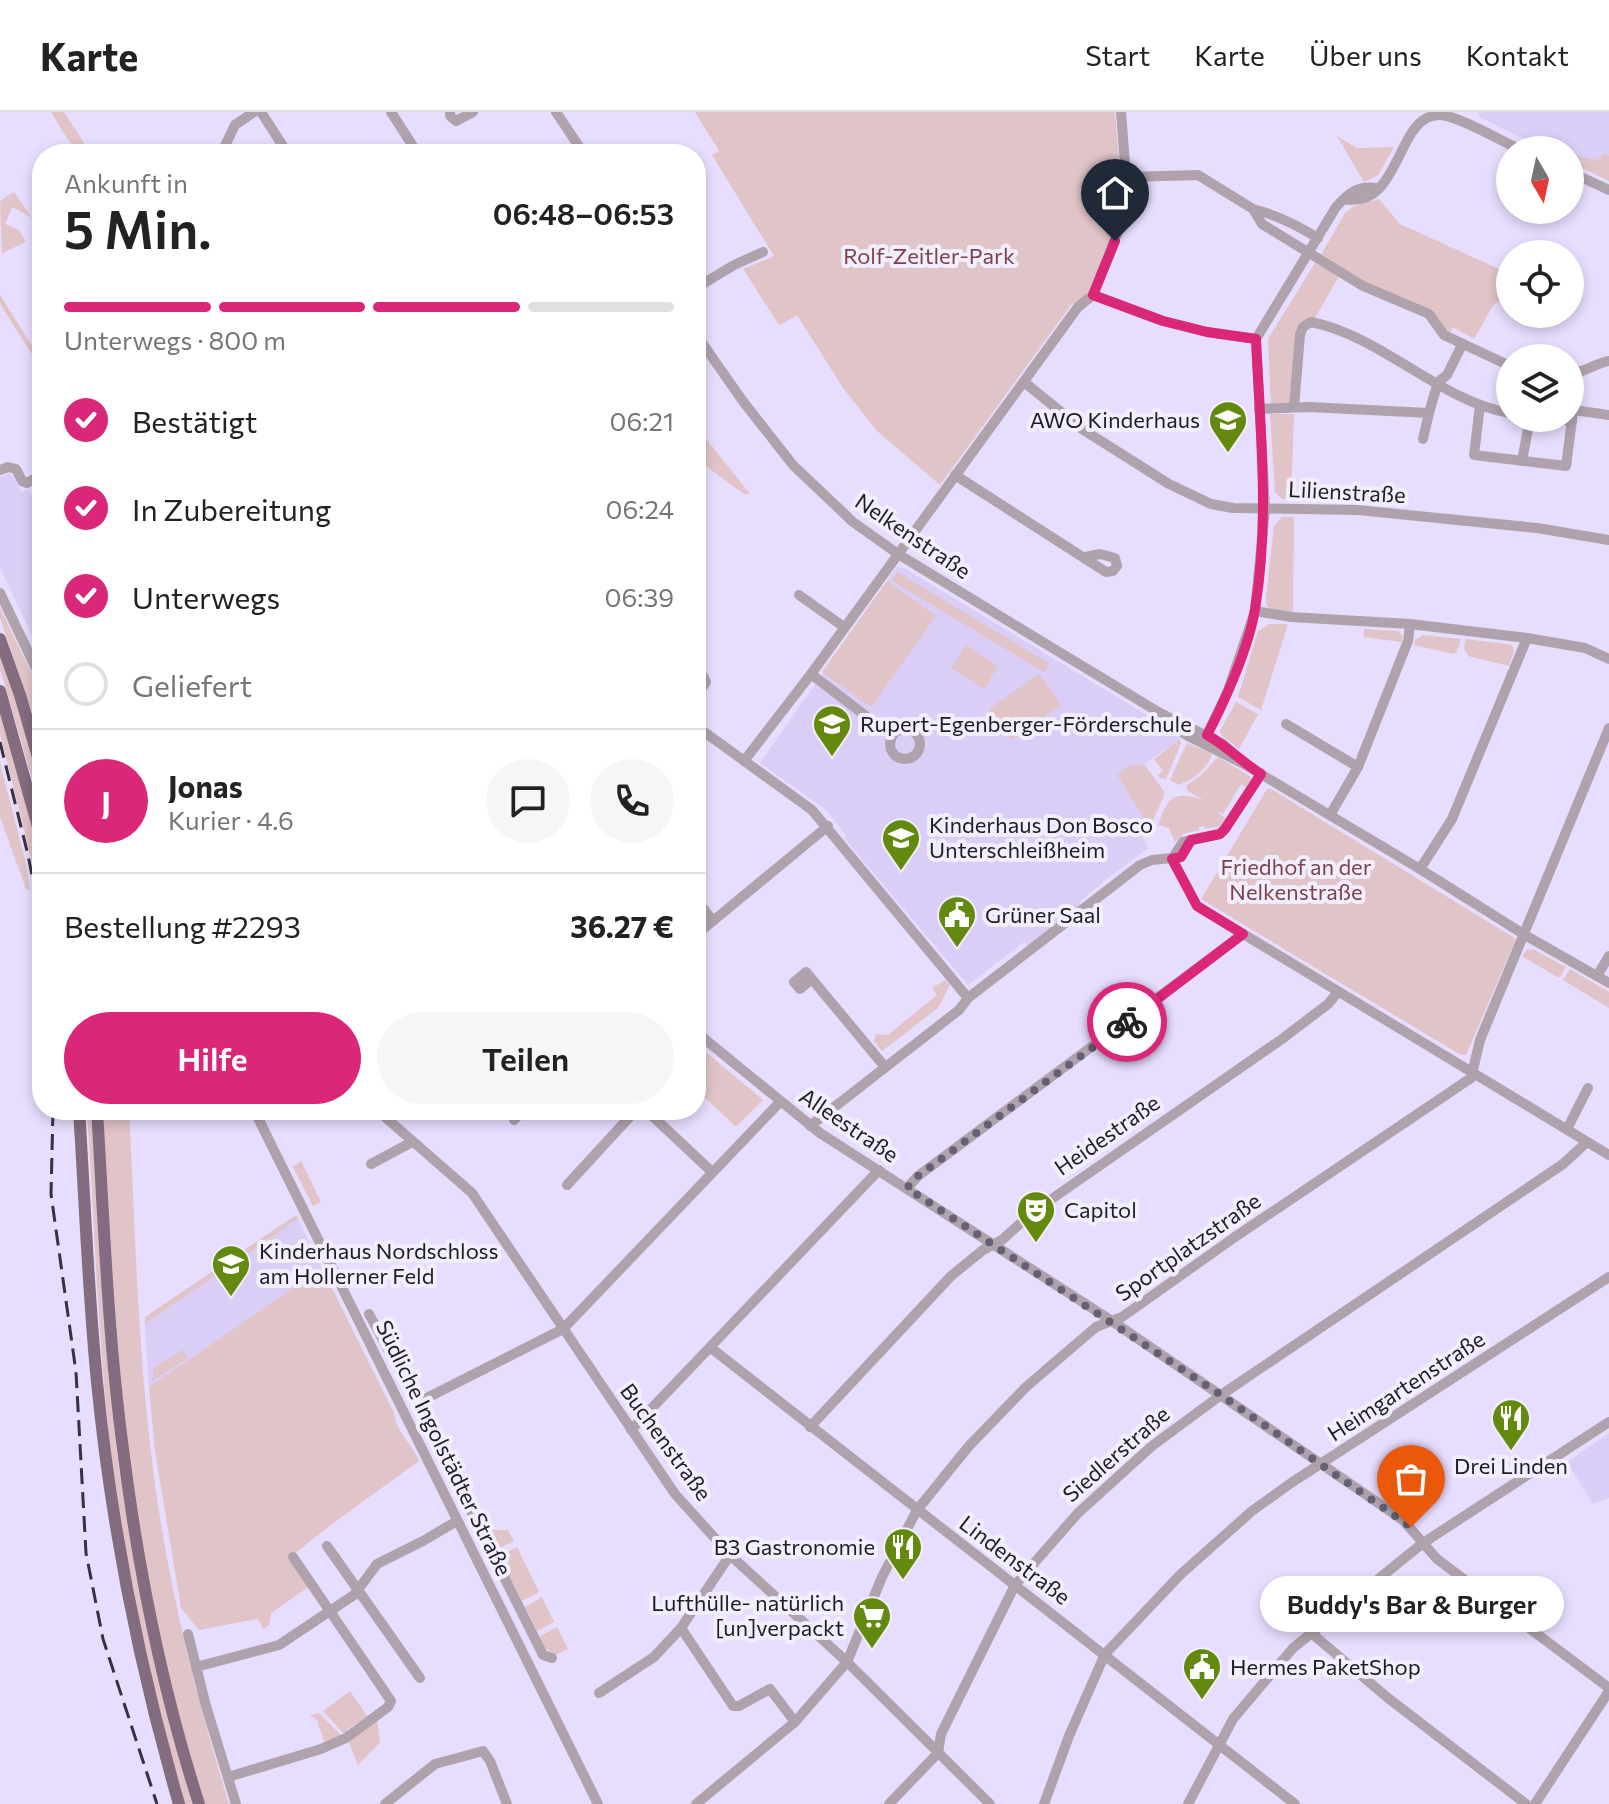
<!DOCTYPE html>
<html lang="de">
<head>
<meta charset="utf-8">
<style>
  :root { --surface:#fff; --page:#f6f6f6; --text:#222; --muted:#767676; --line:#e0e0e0; --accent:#db2777 }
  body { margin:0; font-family:Commissioner,sans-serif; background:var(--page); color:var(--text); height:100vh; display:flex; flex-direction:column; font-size:30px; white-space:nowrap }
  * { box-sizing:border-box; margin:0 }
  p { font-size:26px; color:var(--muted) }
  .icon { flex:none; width:44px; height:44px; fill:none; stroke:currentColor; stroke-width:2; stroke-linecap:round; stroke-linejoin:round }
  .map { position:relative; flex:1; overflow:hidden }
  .panel { position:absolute; left:32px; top:32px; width:674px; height:976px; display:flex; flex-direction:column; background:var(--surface); border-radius:32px; box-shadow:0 4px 12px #0003 }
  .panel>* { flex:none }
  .needle { width:52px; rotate:171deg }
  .controls { position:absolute; left:1496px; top:24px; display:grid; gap:16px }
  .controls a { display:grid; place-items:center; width:88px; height:88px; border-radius:50%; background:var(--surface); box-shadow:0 4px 12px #0003; font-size:40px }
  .pin { position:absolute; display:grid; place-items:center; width:68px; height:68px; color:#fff; margin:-82px -34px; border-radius:50% 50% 50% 0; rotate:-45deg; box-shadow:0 0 8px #0007 }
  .pin .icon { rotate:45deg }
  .courier { position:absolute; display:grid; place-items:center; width:80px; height:80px; margin:-40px; border:6px solid #db2777; border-radius:50%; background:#fff; color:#222; box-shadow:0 2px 10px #0007 }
  .bubble { position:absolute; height:56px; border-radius:28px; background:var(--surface); box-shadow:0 4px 12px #0003; font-size:26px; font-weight:600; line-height:56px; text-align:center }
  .overview em { font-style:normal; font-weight:600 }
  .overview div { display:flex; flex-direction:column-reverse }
  .overview { display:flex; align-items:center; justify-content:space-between; height:136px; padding:0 32px }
  h1 { font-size:52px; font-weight:600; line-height:60px }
  .bar { display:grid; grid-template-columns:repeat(4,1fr); gap:12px 8px; align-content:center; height:96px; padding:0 32px }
  .bar i { height:10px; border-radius:6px; background:var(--line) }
  .bar .selected { background:var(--accent) }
  .bar p { grid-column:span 4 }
  .line { display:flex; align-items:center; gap:20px; padding:0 32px; border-top:2px solid var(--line) }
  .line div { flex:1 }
  .round { display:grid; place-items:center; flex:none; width:84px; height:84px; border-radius:42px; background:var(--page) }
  ol { padding:0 32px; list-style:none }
  li { display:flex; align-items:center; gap:24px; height:88px }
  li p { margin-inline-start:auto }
  li .icon { padding:8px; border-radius:50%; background:var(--accent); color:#fff; stroke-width:4 }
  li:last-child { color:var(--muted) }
  li i { width:44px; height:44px; border:4px solid var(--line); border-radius:50% }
  .action { display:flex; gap:16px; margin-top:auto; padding:16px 32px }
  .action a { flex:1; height:92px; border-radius:48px; background:var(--accent); color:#fff; font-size:32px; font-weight:600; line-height:92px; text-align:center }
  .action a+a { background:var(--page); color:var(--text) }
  header { display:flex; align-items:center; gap:48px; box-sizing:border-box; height:112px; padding:0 40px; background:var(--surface); border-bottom:2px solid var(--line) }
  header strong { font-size:38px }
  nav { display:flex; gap:44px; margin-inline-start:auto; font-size:28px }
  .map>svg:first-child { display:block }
  .built { fill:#dacef6 }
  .green { fill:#e0c4c8 }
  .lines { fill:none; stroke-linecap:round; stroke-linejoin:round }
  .minor { stroke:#b0a2ad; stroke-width:10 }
  .major { stroke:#836c7f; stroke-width:12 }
  .rail { stroke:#363240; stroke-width:3; stroke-dasharray:16 8; stroke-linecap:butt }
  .done { stroke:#656073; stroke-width:8; stroke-dasharray:0 14.4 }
  .route { stroke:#db2777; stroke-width:10 }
  .labels { text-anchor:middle; stroke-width:8; stroke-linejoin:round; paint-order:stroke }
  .park-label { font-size:22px; fill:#7d424e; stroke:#f2eefc }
  .poi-label { font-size:22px; fill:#1f1c28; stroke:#f2eefc; text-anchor:start }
  .street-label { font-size:22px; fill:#1f1c28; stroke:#f2eefc }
</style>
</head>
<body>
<header>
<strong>Karte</strong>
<nav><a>Start</a><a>Karte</a><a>Über uns</a><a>Kontakt</a></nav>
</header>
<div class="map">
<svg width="1609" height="1692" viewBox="0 0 1609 1692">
  <rect width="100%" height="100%" fill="#e7ddff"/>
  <g class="built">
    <polygon points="1479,0 1609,0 1609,69 1570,50 1570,38 1546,38 1478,4"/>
    <polygon points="10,361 22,380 28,377 42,399 42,544 0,456 0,365"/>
    <polygon points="897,455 904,456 1140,599 1180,627 1137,657 1145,678 1154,712 1143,726 1148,736 1104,769 1081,789 1079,795 1029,834 1024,830 968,873 844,726 846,723 825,697 760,651"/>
    <polygon points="298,1107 322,1156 149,1275 145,1212"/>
    <polygon points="1609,1321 1609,1386 1593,1392 1567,1350"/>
  </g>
  <g class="green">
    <path d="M 51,0 L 64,0 L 91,42 C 72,42 61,15 51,0 Z"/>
    <polygon points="695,0 1115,0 1122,85 1117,106 1109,135 1092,177 1087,184 1071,193 940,373 877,319 843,276 797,203 780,213 777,210 743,157 774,144 712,43 719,39"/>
    <polygon points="1337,24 1357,36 1394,35 1378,63 1364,70"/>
    <polygon points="1575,41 1581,45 1597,48 1605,41 1609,44 1609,69 1570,50 1570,44"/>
    <polygon points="14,80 32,106 12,95 5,112 19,118 26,130 2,141 0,89"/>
    <polygon points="1379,87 1400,112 1510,162 1510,185 1494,192 1474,227 1453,215 1450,221 1440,210 1367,171 1321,143 1345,101 1354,94"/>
    <polygon points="1315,151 1339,164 1315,206 1302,212 1292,293 1271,295 1268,227"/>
    <polygon points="0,183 42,249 42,258 0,192"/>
    <polygon points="1270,302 1294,302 1291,387 1282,387 1275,380"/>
    <polygon points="696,314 750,382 744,382 696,347"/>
    <polygon points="1282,405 1294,405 1293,501 1278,500 1267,495 1266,486 1274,414"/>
    <polygon points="897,460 1050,552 1044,560 892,469"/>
    <polygon points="887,469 936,504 871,595 822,560"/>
    <polygon points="0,496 42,583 42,630 0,506"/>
    <polygon points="1269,512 1288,512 1261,598 1238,585 1258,519"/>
    <polygon points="1364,517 1398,519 1402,523 1402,530 1363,525"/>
    <polygon points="1423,523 1461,527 1457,539 1454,542 1414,533 1415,528"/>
    <polygon points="1466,527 1512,533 1514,539 1509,554 1468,544 1464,536"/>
    <polygon points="966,533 998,554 984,577 951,556"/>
    <path d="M 0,543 C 16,591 42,650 42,701 L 0,557 Z"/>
    <polygon points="1039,562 1061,593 1012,628 989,597"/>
    <polygon points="1236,590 1258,602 1239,637 1222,624 1220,619"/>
    <polygon points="0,598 38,735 42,756 42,791 0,621"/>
    <polygon points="1180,627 1181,631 1166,667 1160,666 1158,663 1163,659 1154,647"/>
    <path d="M 1187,631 L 1212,642 C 1208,657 1192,667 1179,673 L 1170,668 Z"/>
    <path d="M 1218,645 L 1251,665 L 1248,676 L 1241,672 L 1223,702 L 1216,698 L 1226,707 L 1221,714 L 1205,717 L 1204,714 L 1199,715 L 1199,718 L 1183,722 L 1175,730 L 1169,716 L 1158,713 C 1169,684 1172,679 1203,688 L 1188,679 L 1186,674 L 1200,664 Z"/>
    <polygon points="0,651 26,751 30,778 26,777 0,705"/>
    <polygon points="1145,653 1165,681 1150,715 1117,663 1129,654"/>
    <polygon points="1267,677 1271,677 1516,827 1466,943 1461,943 1201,787"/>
    <polygon points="1533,837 1566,855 1559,866 1522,844 1527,838"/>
    <polygon points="1570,857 1609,880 1609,896 1563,868"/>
    <polygon points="945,868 950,873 938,896 882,939 874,929 876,922 888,923 937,883 932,876"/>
    <polygon points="696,932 763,988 736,1015 696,977"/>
    <path d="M 87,998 L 91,998 C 99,1115 103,1233 118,1349 C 134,1465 160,1579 192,1692 L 185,1692 C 158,1599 135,1504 120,1409 C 99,1274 96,1134 87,998 Z"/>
    <path d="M 103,998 L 129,998 C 135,1109 137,1221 150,1331 C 163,1454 193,1574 229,1692 L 205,1692 C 175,1596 150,1497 136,1397 C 117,1265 111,1131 103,998 Z"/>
    <polygon points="301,1049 321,1090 313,1094 293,1055"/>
    <polygon points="296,1103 298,1107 145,1212 145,1205"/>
    <path d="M 322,1156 L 394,1301 C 396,1321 413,1332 419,1349 C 376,1381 330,1411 290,1446 L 310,1474 L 271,1501 L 269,1513 L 263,1517 L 258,1507 L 199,1518 L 181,1496 L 155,1339 L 149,1275 Z"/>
    <polygon points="183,1238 188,1246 152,1269 154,1256"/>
    <polygon points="487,1418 508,1418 514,1429 502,1435 494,1434"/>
    <polygon points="517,1435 539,1480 522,1489 501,1448 505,1441"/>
    <polygon points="542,1485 554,1510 537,1519 525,1495"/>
    <polygon points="557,1515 568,1537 555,1543 545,1536 539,1525"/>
    <polygon points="350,1579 367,1604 348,1617 345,1623 323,1599"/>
    <polygon points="319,1601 343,1625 325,1632 317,1608 310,1603"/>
    <polygon points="377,1608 380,1631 358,1653 348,1628"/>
  </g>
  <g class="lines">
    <g class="minor">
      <polyline points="261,0 288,42"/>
      <polyline points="391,0 418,42"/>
      <polyline points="450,0 450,4 456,9 473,0"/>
      <polyline points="556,0 584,42"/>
      <polyline points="221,42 235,13 254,0"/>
      <polyline points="1570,60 1609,78"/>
      <polyline points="1126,65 1198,63 1253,97 1262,112 1363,174 1429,202 1444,223 1510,254"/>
      <path d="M 1344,87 C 1402,98 1395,2 1440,3 C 1457,3 1503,30 1521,38"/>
      <path d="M 1253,97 C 1277,103 1297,113 1318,126"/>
      <polyline points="696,176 734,153 763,140"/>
      <polyline points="1093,183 1160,208 1207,220 1256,227"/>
      <polyline points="696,222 742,288 793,353 853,410 898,442 1041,529 1160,601 1223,632 1244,652"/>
      <path d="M 1256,227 L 1336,95 C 1349,81 1357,73 1377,76"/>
      <path d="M 1570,261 C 1583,262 1595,251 1609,249"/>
      <polyline points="1024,270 1082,317 1169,372 1211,392 1233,396 1358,398 1537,416 1609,428"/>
      <polyline points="1480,293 1474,343 1566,354 1578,262"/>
      <path d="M 1294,295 L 1300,223 L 1303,215 L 1311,210 C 1382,224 1441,290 1510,301"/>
      <polyline points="1259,297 1309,295 1429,301 1438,270 1447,263 1462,233"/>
      <polyline points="1573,298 1609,303"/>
      <polyline points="1548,306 1572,309"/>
      <polyline points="1423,327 1429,301"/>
      <polyline points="1522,349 1530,306"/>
      <polyline points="0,358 8,355 16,357 22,369 27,371 42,362"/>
      <polyline points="955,363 1106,460 1113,459 1117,454 1115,446 1100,442 1086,445"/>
      <polyline points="0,481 42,569"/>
      <polyline points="799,483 844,515"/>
      <polyline points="1255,499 1291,505 1410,512 1527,526 1585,536 1609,547"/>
      <polyline points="696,559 703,564 706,570 696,584"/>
      <polyline points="811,562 892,624"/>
      <polyline points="1162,602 1171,614 1188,624 1244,652 1420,757 1525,823 1609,871"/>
      <polyline points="1286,612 1358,655"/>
      <polyline points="696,614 812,698 968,886"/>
      <circle cx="905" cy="632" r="15"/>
      <polyline points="1205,627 1227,581 1255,499 1265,397 1256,227"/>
      <polyline points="744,649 811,562 1078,195 1093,183 1122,109 1126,65 1121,0"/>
      <polyline points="1330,703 1358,655 1408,529 1410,512"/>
      <polyline points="1172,747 1197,794 1609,1043"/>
      <polyline points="1172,747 1183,730 1220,722 1225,717 1261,662"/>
      <polyline points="1420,757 1452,707 1527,526"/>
      <polyline points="696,787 713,809"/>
      <polyline points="696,823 828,714"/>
      <polyline points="1597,864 1609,844"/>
      <polyline points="812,867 800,877 794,870 806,860 885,955"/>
      <polyline points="696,920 820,1021 1112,1209 1403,1408 1437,1447 1609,1576"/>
      <polyline points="254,998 598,1692"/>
      <polyline points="377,998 472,1081 675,1382 730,1443 847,1550 990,1692"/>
      <polyline points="646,998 711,1059"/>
      <polyline points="514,1008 523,998"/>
      <polyline points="810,1014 959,898 968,886 1140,753 1152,748 1181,745 1191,728"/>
      <polyline points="1567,1017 1588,976"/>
      <polyline points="371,1052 412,1030"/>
      <polyline points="567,1073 636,998"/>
      <polyline points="907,1076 918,1064 1243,822"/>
      <polyline points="369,1202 417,1291 543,1543 552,1546"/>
      <polyline points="711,1236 1295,1692"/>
      <polyline points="417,1291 563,1217 780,990"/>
      <polyline points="810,1315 951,1164 983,1138 1002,1128 1033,1100 1282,927 1328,892 1338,880"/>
      <polyline points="631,1318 879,1058"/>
      <polyline points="327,1434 420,1566"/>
      <polyline points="681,1516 733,1594 739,1594 770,1577 795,1610"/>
      <polyline points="1310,1520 1388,1586 1526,1692"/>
      <polyline points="188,1522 206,1594 236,1692"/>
      <polyline points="196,1555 279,1533 354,1483 377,1452 423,1429 457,1409"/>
      <polyline points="599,1581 654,1545 681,1516 730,1443"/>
      <polyline points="228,1665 321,1637 346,1626 388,1595 391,1589 293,1445"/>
      <polyline points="385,1692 435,1652 483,1639 490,1649 507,1692"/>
      <polyline points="696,1692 795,1610 847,1550 882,1465 917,1398 969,1334 1026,1275 1096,1215 1122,1205 1235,1125 1471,966 1480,928 1609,616"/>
      <polyline points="889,1692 938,1641 941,1622 1015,1473 1078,1401 1152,1334 1221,1283 1563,1052 1587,1030"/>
      <polyline points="1044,1692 1069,1624 1105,1542 1181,1462 1252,1399 1291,1371 1609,1165"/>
      <polyline points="1188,1692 1233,1607 1293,1536 1423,1431 1609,1310"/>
      <polyline points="1535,1692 1609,1579"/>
    </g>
    <g class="major">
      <polyline points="0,527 20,583 42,659"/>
      <polyline points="0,579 42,729"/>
      <path d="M 79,998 C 85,1089 88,1180 97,1270 C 111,1413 139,1554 179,1692"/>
      <path d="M 97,998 C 104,1111 108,1225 123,1337 C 138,1457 162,1577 199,1692"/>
    </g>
    <g class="rail">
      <polyline points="0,630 28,743 42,815"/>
      <polyline points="53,998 51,1082 76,1260 86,1441 103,1527 157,1692"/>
    </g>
  </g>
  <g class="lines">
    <polyline class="done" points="1127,910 918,1064 907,1076 1221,1283 1411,1415"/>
    <path class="route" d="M 1115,129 L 1093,183 L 1163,209 L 1207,220 L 1256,227 C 1260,317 1270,408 1255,497 C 1249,535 1225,589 1207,623 C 1227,634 1242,650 1261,662 L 1225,717 L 1220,722 L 1191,728 L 1181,745 L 1172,747 L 1197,794 L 1243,822 L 1127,910"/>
  </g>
  <defs>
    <symbol id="school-pin" viewBox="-11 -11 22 30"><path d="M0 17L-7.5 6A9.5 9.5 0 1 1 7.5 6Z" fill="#64890f" stroke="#f2eefc"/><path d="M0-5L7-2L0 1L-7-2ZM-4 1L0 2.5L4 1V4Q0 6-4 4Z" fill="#fff"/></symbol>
    <symbol id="civic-pin" viewBox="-11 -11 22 30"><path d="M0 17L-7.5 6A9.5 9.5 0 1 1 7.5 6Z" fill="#64890f" stroke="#f2eefc"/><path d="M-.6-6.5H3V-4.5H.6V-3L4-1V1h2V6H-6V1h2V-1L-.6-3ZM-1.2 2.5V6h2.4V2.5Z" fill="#fff"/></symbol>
    <symbol id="theatre-pin" viewBox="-11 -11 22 30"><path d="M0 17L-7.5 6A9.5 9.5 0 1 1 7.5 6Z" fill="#64890f" stroke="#f2eefc"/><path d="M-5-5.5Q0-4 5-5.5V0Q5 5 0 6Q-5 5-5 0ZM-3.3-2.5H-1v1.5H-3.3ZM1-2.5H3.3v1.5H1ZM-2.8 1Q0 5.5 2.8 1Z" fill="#fff"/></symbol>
    <symbol id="restaurant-pin" viewBox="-11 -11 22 30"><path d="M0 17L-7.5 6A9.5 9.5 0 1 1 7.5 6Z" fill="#64890f" stroke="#f2eefc"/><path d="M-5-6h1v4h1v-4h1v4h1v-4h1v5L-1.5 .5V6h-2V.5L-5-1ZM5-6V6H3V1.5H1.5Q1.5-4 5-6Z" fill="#fff"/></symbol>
    <symbol id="supermarket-pin" viewBox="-11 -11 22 30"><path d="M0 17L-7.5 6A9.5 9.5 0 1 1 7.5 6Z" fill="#64890f" stroke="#f2eefc"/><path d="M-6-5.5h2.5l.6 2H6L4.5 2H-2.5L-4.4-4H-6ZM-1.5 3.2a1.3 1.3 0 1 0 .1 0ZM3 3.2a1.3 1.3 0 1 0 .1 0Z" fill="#fff"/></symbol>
  </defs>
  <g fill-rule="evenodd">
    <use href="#school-pin" x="1206" y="286" width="44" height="60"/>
    <use href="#school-pin" x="810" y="590" width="44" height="60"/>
    <use href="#school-pin" x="879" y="704" width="44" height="60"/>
    <use href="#civic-pin" x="935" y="781" width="44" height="60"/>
    <use href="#theatre-pin" x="1014" y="1076" width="44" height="60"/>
    <use href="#school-pin" x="209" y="1130" width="44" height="60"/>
    <use href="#restaurant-pin" x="1489" y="1284" width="44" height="60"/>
    <use href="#restaurant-pin" x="881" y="1413" width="44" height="60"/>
    <use href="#supermarket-pin" x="850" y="1482" width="44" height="60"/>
    <use href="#civic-pin" x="1180" y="1533" width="44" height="60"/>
  </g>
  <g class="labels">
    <g class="park-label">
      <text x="929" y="152">Rolf-Zeitler-Park</text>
      <text x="1296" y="763">Friedhof an der<tspan x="1296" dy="25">Nelkenstraße</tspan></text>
    </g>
    <g class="poi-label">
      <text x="1200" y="316" text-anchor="end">AWO Kinderhaus</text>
      <text x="860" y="620">Rupert-Egenberger-Förderschule</text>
      <text x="929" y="721">Kinderhaus Don Bosco<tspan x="929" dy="25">Unterschleißheim</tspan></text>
      <text x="985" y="811">Grüner Saal</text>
      <text x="1064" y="1106">Capitol</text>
      <text x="259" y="1147">Kinderhaus Nordschloss<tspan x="259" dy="25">am Hollerner Feld</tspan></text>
      <text x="1511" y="1362" text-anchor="middle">Drei Linden</text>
      <text x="875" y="1443" text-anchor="end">B3 Gastronomie</text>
      <text x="844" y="1499" text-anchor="end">Lufthülle- natürlich<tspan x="844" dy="25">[un]verpackt</tspan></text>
      <text x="1230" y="1563">Hermes PaketShop</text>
    </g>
    <g class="street-label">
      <text transform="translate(1347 380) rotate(3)" y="8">Lilienstraße</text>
      <text transform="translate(913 424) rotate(34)" y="8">Nelkenstraße</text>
      <text transform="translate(849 1013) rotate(34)" y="8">Alleestraße</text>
      <text transform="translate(1107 1023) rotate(-35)" y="8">Heidestraße</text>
      <text transform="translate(1188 1135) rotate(-35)" y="8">Sportplatzstraße</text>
      <text transform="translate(1406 1274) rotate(-33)" y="8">Heimgartenstraße</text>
      <text transform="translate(666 1330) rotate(54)" y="8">Buchenstraße</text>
      <text transform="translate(444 1336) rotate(64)" y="8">Südliche Ingolstädter Straße</text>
      <text transform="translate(1116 1342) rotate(-41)" y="8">Siedlerstraße</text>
      <text transform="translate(1015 1448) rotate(37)" y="8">Lindenstraße</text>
    </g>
  </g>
</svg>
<div class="controls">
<a><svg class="needle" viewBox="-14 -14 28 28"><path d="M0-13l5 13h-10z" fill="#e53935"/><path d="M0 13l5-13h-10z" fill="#767676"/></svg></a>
<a><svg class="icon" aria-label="locate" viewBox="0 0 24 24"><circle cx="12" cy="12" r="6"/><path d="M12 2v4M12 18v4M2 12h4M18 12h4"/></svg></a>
<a><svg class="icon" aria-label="layers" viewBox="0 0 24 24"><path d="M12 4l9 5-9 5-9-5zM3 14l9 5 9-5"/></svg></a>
</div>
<div class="pin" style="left:1411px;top:1415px;background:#ea580c"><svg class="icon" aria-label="bag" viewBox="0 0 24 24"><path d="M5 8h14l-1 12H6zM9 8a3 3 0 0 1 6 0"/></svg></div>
<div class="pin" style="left:1115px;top:129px;background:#1f2937"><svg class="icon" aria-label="home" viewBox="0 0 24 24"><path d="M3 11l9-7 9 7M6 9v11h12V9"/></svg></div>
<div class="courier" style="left:1127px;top:910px"><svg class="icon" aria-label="bike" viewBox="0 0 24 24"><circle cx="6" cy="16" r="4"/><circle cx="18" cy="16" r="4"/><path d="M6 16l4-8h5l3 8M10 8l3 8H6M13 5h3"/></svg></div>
<div class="bubble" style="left:1260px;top:1464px;width:304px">Buddy's Bar &amp; Burger</div>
<section class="panel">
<div class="overview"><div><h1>5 Min.</h1><p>Ankunft in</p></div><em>06:48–06:53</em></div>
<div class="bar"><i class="selected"></i><i class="selected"></i><i class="selected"></i><i></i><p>Unterwegs · 800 m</p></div>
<ol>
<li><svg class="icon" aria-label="check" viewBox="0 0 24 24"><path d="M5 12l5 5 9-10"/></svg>Bestätigt<p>06:21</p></li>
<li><svg class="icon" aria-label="check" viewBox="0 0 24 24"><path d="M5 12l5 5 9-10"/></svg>In Zubereitung<p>06:24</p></li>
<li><svg class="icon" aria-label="check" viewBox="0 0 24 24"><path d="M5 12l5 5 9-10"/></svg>Unterwegs<p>06:39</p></li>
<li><i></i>Geliefert</li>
</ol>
<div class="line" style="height:144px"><b class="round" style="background:var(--accent);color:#fff">J</b><div><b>Jonas</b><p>Kurier · 4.6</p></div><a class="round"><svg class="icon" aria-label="chat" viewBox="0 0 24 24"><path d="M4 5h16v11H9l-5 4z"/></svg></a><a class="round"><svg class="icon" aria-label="phone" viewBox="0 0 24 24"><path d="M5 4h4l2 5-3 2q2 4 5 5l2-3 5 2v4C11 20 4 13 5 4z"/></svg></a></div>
<div class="line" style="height:104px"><div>Bestellung #2293</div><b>36.27 €</b></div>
<div class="action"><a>Hilfe</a><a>Teilen</a></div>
</section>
</div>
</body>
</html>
